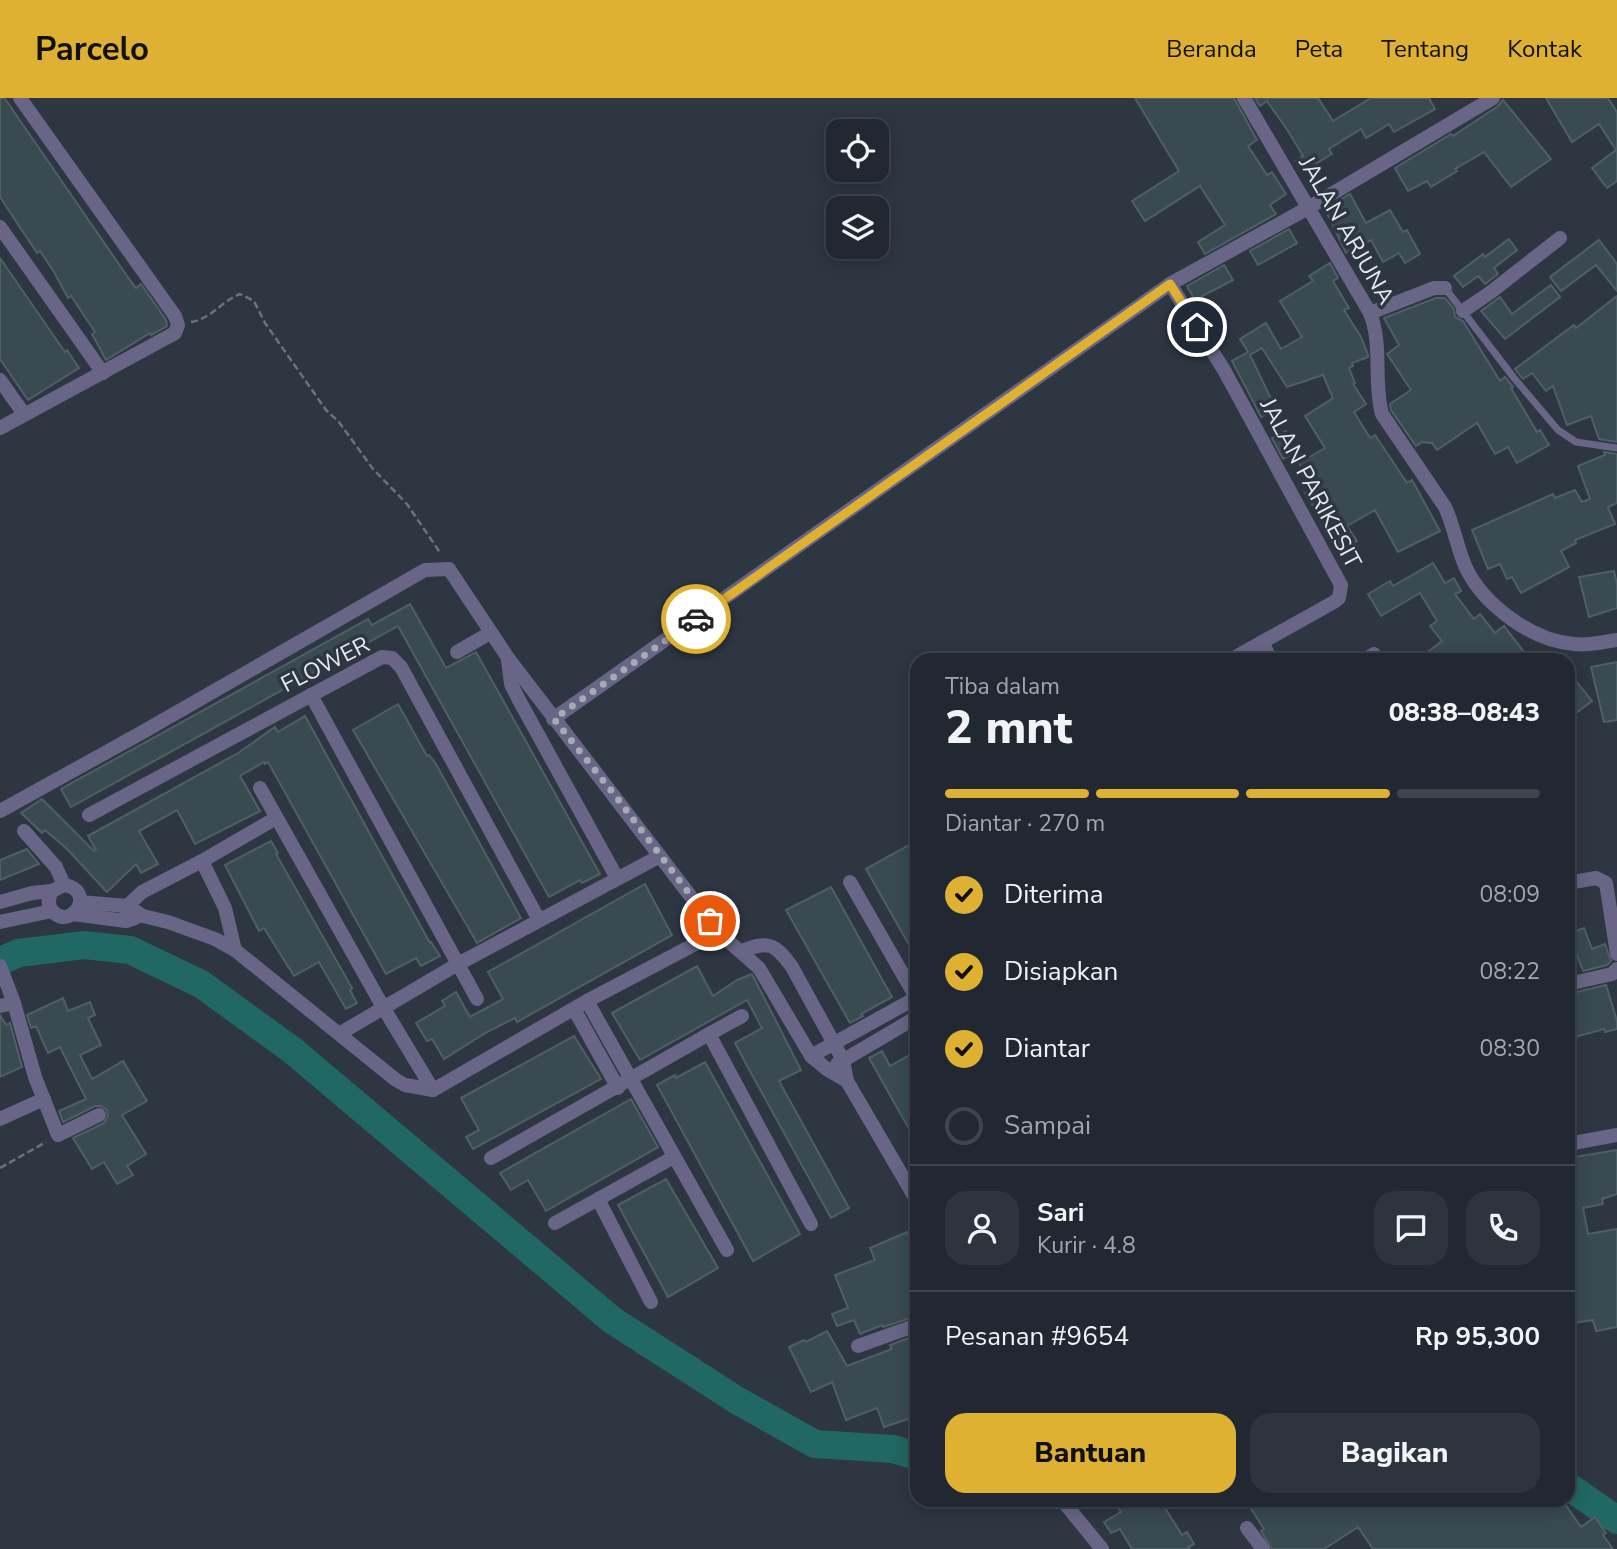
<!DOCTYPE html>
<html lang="id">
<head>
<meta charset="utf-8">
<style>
  :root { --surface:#222832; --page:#2e343e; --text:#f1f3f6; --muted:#a2a6ac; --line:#3f444d; --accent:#deb133 }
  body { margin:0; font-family:"Nunito Sans",sans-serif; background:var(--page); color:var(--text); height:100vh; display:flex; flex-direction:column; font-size:26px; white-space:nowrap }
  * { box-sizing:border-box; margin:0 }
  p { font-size:23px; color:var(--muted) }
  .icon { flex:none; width:38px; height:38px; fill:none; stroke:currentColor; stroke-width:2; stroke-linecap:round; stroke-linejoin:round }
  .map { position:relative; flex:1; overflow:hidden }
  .sheet { position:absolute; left:910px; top:555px; width:665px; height:854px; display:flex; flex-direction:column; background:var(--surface); border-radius:21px; box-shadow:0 4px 18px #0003,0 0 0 2px var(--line) }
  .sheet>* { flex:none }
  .controls { position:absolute; left:826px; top:21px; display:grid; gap:14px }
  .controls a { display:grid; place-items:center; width:63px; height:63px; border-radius:14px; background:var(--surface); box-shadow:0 4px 18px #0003,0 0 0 2px var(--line); font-size:35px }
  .pin { position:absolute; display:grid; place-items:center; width:60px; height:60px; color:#fff; margin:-30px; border:4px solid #fff; border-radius:50%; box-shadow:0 2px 7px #0007 }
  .courier { position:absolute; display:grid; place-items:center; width:70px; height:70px; margin:-35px; border:5px solid #deb133; border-radius:50%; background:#fff; color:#222; box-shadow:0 2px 9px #0007 }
  .headline em { font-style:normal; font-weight:800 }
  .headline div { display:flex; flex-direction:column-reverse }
  .headline { display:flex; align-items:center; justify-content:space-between; height:119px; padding:0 35px }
  h1 { font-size:46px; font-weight:800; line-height:52px }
  .bar { display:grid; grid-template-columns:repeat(4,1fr); gap:10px 7px; align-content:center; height:84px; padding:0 35px }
  .bar i { height:9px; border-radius:5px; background:var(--line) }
  .bar .current { background:var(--accent) }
  .bar p { grid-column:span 4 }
  .line { display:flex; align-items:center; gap:18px; padding:0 35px; border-top:2px solid var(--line) }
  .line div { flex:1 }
  .round { display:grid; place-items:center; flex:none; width:74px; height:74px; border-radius:21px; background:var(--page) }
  ol { padding:0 35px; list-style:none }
  li { display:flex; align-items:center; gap:21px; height:77px }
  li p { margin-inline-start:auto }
  li .icon { padding:7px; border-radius:50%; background:var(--accent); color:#111; stroke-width:4 }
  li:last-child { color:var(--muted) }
  li i { width:38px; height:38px; border:4px solid var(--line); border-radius:50% }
  .cta { display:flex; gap:14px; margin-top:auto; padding:14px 35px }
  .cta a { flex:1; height:80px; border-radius:21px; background:var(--accent); color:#111; font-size:28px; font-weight:800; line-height:80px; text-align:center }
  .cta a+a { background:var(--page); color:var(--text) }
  header { display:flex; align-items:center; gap:42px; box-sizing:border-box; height:98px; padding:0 35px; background:var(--accent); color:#111 }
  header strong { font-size:33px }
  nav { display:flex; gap:38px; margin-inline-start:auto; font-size:24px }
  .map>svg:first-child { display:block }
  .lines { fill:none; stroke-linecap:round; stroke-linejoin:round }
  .river { stroke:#216763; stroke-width:28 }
  .building { fill:#394a51; stroke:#4e6066; stroke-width:2 }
  .path { stroke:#6b727d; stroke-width:2.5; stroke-dasharray:7 3.5; stroke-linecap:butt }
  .lane { stroke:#696586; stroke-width:7 }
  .street { stroke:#696586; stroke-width:14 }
  .done { stroke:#a5abb4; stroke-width:7; stroke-dasharray:0 12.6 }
  .route { stroke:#deb133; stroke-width:9 }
  .labels { text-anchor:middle; stroke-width:7; stroke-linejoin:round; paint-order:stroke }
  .street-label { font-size:23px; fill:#e5eaf2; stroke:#2e3642 }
</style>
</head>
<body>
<header>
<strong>Parcelo</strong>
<nav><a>Beranda</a><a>Peta</a><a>Tentang</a><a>Kontak</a></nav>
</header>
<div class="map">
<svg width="1617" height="1451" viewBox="0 0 1617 1451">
  <rect width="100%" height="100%" fill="#2e3642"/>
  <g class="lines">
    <g class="river">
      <polyline points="0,863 19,855 84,847 130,852 201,886 292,952 612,1222 738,1303 815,1346 893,1351 917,1358"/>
      <polyline points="1568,1388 1617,1422"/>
    </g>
  </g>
  <g class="building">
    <polygon points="0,0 4,0 8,5 127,178 136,190 141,186 166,222 167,228 151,237 150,235 106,262 92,236 95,234 71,198 68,200 54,174 40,153 37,155 0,99"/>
    <polygon points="1135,0 1234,0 1257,42 1248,48 1267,77 1272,74 1286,96 1270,107 1276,116 1205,156 1198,144 1225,127 1200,88 1145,123 1132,103 1179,73"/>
    <polygon points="1255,0 1318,0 1333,23 1371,0 1429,0 1435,11 1394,34 1389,26 1366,40 1361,31 1329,51 1332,56 1302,74 1295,63 1303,58 1288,33 1267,3 1260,8"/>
    <polygon points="1546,0 1608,0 1617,14 1617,83 1607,90 1592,70 1616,52 1599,26 1572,44"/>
    <polygon points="1503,2 1551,61 1511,89 1484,54 1455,71 1457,73 1431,89 1427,83 1408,93 1395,70 1451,36 1453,38 1498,8"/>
    <polygon points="1350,96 1366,125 1390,112 1403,134 1407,132 1420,156 1405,165 1399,155 1383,164 1371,142 1346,155 1325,111"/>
    <polygon points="1289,131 1297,145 1258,167 1250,153"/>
    <polygon points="1509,141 1517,152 1494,170 1498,176 1485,186 1478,178 1463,189 1454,178 1483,156 1485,159"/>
    <polygon points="1599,142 1617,166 1617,193 1596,167 1561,193 1550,179"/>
    <polygon points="0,160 58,244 65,254 67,252 79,270 28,302 0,261"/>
    <polygon points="1330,165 1338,180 1333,183 1349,210 1344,212 1361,239 1368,257 1368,259 1352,265 1353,268 1349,270 1355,285 1353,286 1366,306 1354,314 1370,340 1375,337 1407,385 1412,382 1440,433 1398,454 1375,412 1347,428 1357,443 1342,453 1305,395 1313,390 1299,365 1325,350 1305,318 1333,300 1323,277 1287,289 1262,250 1250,257 1276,311 1261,319 1232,263 1248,254 1240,241 1266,225 1281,251 1302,239 1280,203 1313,183 1309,178"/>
    <polygon points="1224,167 1233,182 1195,202 1187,188"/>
    <polygon points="1551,187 1560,199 1505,241 1481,213 1500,199 1512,216"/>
    <polygon points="1617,198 1617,344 1599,341 1591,318 1567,327 1553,288 1546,293 1532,275 1523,281 1515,271 1574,227 1576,230"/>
    <polygon points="1436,200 1445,200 1454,211 1455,219 1463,223 1500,283 1505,279 1513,289 1511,290 1537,334 1540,332 1549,347 1517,365 1508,349 1495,356 1477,325 1437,352 1432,345 1422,344 1416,348 1391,312 1390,306 1411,292 1387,256 1399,247 1384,220"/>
    <polygon points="1286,333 1297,354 1283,361 1272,340"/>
    <polygon points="1604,354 1617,356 1617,405 1608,409 1615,426 1575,442 1576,445 1561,453 1569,469 1521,495 1512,479 1507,481 1500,466 1488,471 1472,432 1553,396 1555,400 1575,392 1582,404 1590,401 1578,368 1605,357"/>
    <polygon points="1433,465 1445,485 1454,480 1461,493 1455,496 1474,521 1480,516 1495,535 1504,528 1530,562 1417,562 1442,543 1430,528 1437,523 1420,495 1381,518 1368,496 1390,483 1393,488"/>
    <polygon points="1614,473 1617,486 1617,510 1589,519 1579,479"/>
    <polygon points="410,506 446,570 476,554 600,776 582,785 580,782 549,799 398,528 71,709 61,691 368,521 372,527"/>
    <polygon points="1617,564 1617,622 1604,624 1591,569"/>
    <polygon points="1568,573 1592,603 1568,621"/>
    <polygon points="398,606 427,658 429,657 436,666 521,820 477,845 353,632"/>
    <polygon points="305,618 430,845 431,844 440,858 421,868 416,860 386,876 268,664 265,666 264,664 240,678 260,713 195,746 177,712 174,714 139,733 158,766 141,775 136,766 107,794 67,751 45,732 42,735 21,715 42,701 94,753 96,752 88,738 238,655 275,629 278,634"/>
    <polygon points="271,743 278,755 276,756 352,890 350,892 357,905 346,911 319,864 294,878 264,830 259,833 225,767"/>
    <polygon points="909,747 917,761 917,861 866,771"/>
    <polygon points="27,751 39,766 0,782 0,762"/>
    <polygon points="645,786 672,837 517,924 515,920 487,934 444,961 432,941 427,943 416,925 445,908 442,903 456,894 470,919 503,901 488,874"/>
    <polygon points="831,789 892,899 861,916 863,918 850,925 786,812"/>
    <polygon points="1584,830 1592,851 1605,846 1611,863 1607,867 1583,873 1569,835"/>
    <polygon points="697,868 713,898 737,882 752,876 801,972 779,983 849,1110 831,1120 746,966 735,945 762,930 747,902 640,962 612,915"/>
    <polygon points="1606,887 1617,923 1617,931 1605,934 1604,931 1568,941 1568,896"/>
    <polygon points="63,900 68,913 90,904 95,917 88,920 101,947 80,957 92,981 123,963 147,1003 122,1017 146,1056 127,1068 133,1077 117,1086 104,1064 92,1071 73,1040 104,1025 108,1018 107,1012 100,1008 95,1008 63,1024 59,1013 86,1001 60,949 48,955 36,928 31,930 27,917"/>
    <polygon points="0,917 6,927 10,925 22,969 0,979"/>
    <polygon points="574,938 601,981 473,1051 466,1039 479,1032 461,1000"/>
    <polygon points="882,953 890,968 917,953 917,1045 869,960"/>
    <polygon points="705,964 800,1136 753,1163 657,987 675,977 676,980"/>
    <polygon points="631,1001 658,1049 546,1113 528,1082 511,1092 500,1075"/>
    <polygon points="1617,1052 1617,1096 1602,1101 1603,1106 1583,1110 1588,1136 1617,1131 1617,1229 1596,1233 1593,1222 1568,1226 1568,1132 1573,1131 1568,1106 1568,1060"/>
    <polygon points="666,1081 718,1170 668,1199 618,1107"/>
    <polygon points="907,1134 917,1156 917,1218 883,1229 882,1227 860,1236 854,1222 837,1228 832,1216 848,1210 835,1177 875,1162 870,1150"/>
    <polygon points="827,1233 847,1268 892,1251 890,1247 917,1237 917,1318 884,1329 877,1310 846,1322 832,1284 811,1294 789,1249 804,1242 806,1244"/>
    <polygon points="1113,1402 1160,1402 1182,1437 1187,1434 1194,1446 1188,1449 1190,1451 1132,1451 1120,1431 1111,1435 1104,1424 1121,1414"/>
    <polygon points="1261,1402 1562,1402 1581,1429 1595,1419 1606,1435 1603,1437 1613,1451 1373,1451 1358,1429 1324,1451 1272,1451 1261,1433 1264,1431 1250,1409"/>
  </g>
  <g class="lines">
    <g class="path">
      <path d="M 191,224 C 211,221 222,203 240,196 L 254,203 L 265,225 L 326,312 L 339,324 L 373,371 L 407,406 L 441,456"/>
      <polyline points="0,1070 46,1044"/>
    </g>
    <polyline class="lane" points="1445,190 1514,280 1558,332 1576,344 1617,350"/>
    <g class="street">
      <path d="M 1244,0 L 1370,215 C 1383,248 1373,283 1382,316 L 1445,409 C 1454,428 1457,450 1466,470 C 1484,507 1532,543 1574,546 C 1589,548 1602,544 1617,542"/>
      <polyline points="0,129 103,275"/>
      <polyline points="1170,186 1224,272 1341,487 1339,500 1334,504 1230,562"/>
      <polyline points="1463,213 1491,194 1560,140"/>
      <polyline points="1370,215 1434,190 1445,190"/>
      <polyline points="0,282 24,316"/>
      <polyline points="0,330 175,235 178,227 175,218 20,0"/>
      <polyline points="1262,544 1271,562"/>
      <polyline points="457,554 490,535"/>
      <polyline points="508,562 511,586 519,602 617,780"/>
      <polyline points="1364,562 1374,556"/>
      <polyline points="311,597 477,901"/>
      <polyline points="553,621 1170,186 1308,110 1493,0"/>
      <polyline points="260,690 383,909 433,992"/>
      <polyline points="0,713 141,635 425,472 449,471 508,560 718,834 759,870 811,958 828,972 847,983"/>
      <polyline points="89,717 382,559 392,560 401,569 539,822"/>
      <path d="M 24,733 L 56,769 L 64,787 C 97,792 72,833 53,814 C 47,807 48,800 52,793 L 64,787"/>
      <polyline points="202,763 225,810 235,852"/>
      <polyline points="850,784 917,901"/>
      <polyline points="1568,785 1596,780 1606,785 1617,856"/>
      <polyline points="0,804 32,795 52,793"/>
      <polyline points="80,804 127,808 143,818 168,824 215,841 235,852 396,982 405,987 433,992 587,903 718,834"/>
      <polyline points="73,816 126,823 135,820"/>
      <polyline points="126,823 127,808 142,794 202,763 276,720"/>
      <polyline points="0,824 52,813"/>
      <path d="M 742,853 C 769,842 775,846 792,869 L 843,962 L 847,983 L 917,1103"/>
      <polyline points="0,868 14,905 35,979 58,1037 99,1017"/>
      <polyline points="1568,886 1612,876 1617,871"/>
      <polyline points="587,903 727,1152"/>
      <polyline points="0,908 14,905"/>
      <polyline points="574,911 618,990"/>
      <polyline points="339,936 458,866 660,758"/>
      <polyline points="709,936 742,918"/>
      <polyline points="811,958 916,900"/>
      <polyline points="837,966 917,919"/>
      <polyline points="0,1021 44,1001"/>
      <polyline points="1568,1046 1617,1037"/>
      <polyline points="491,1060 709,936 811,1126"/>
      <polyline points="598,1101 651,1204"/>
      <polyline points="555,1125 674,1059"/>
      <polyline points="858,1248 917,1227"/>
      <polyline points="1062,1402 1102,1451"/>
      <polyline points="1247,1430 1263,1451"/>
    </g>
  </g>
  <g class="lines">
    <polyline class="done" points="696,521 554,621 614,696 710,823"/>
    <polyline class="route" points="696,521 1170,186 1197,229"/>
  </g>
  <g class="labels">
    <g class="street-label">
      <text transform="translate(1347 132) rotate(60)" y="8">JALAN ARJUNA</text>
      <text transform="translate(1311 385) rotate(62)" y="8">JALAN PARIKESIT</text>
      <text transform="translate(325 566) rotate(-27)" y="8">FLOWER</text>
    </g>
  </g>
</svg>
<div class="controls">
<a><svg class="icon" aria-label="locate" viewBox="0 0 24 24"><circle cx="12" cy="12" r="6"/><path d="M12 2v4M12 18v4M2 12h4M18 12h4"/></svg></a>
<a><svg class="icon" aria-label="layers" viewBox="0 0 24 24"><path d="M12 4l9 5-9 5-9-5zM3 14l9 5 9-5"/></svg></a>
</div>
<div class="pin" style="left:710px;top:823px;background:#ea580c"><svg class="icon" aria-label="bag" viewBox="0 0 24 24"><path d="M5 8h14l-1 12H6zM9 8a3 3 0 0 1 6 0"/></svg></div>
<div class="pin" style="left:1197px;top:229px;background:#1f2937"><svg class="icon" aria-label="home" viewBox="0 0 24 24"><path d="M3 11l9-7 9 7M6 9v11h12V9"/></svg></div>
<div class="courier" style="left:696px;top:521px"><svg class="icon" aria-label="car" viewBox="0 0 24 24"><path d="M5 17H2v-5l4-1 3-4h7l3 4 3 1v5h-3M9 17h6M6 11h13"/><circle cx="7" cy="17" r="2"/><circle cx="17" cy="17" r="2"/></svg></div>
<section class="sheet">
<div class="headline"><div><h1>2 mnt</h1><p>Tiba dalam</p></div><em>08:38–08:43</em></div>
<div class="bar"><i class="current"></i><i class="current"></i><i class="current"></i><i></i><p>Diantar · 270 m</p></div>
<ol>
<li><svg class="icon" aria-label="check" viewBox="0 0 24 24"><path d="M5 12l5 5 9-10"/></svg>Diterima<p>08:09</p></li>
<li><svg class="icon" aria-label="check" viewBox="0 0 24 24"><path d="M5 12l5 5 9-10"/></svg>Disiapkan<p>08:22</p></li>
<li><svg class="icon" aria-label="check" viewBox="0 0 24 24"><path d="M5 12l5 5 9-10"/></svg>Diantar<p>08:30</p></li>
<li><i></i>Sampai</li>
</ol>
<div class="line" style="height:126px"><a class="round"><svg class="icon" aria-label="person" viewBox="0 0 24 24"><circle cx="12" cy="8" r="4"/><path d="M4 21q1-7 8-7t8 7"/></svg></a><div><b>Sari</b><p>Kurir · 4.8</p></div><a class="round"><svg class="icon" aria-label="chat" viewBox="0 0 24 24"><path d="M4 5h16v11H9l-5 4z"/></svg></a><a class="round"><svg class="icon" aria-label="phone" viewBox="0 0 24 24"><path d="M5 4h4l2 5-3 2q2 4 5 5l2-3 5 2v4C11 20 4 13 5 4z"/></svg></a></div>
<div class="line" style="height:91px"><div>Pesanan #9654</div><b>Rp 95,300</b></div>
<div class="cta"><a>Bantuan</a><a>Bagikan</a></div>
</section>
</div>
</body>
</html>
